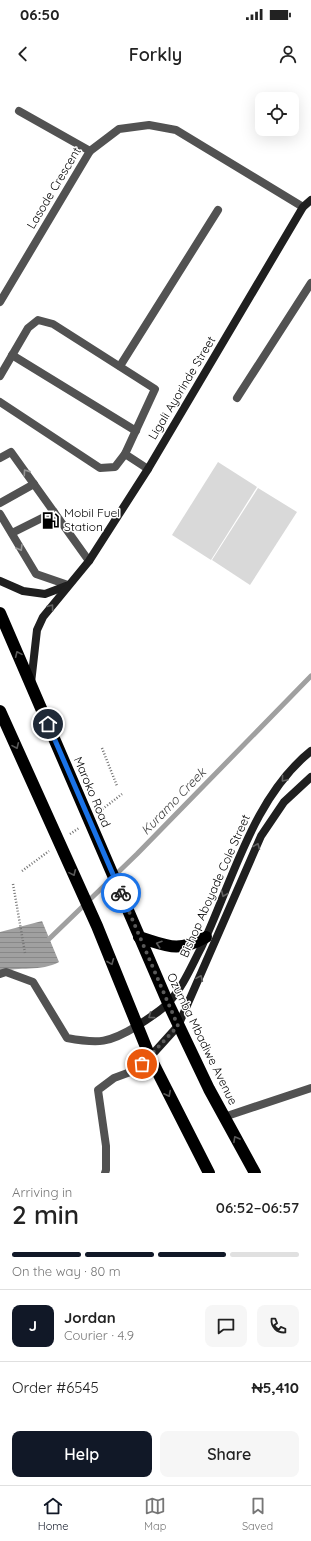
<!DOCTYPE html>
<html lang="en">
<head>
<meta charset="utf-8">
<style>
  :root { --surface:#fff; --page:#f6f6f6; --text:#222; --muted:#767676; --line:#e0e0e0; --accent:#111827 }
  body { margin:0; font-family:Quicksand,sans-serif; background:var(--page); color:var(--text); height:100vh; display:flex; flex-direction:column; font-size:15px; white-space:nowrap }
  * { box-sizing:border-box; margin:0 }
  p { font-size:13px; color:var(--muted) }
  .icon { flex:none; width:22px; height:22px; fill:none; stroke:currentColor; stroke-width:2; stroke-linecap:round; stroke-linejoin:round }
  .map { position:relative; height:1093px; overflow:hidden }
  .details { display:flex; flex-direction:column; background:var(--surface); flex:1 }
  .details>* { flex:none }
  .tools { position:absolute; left:255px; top:12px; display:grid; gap:8px }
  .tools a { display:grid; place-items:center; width:44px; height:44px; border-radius:8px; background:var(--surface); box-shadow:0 4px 16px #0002; font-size:20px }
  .pin { position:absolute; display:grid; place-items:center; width:34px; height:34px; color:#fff; margin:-17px; border:2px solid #fff; border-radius:50%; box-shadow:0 1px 4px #0007 }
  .courier { position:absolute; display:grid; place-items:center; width:40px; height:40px; margin:-20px; border:3px solid #1a73e8; border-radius:50%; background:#fff; color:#222; box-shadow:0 1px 5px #0007 }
  .summary em { font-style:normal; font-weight:600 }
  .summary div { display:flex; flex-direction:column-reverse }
  .summary { display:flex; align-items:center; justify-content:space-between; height:68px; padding:0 12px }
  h1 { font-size:26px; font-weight:600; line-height:30px }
  .bar { display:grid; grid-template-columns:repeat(4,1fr); gap:6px 4px; align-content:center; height:48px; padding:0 12px }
  .bar i { height:5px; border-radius:3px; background:var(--line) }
  .bar .active { background:var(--accent) }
  .bar p { grid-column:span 4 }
  .line { display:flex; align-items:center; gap:10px; padding:0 12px; border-top:1px solid var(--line) }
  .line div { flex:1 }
  .round { display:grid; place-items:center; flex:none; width:42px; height:42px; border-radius:8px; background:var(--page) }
  .primary-button { display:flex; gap:8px; margin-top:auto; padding:8px 12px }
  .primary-button a { flex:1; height:46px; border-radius:8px; background:var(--accent); color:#fff; font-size:16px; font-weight:600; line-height:46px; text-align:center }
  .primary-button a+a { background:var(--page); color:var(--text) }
  .status { display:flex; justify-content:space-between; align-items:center; height:28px; padding:0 20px; background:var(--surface); direction:ltr }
  .status svg { height:11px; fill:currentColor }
  header { display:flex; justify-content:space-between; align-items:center; height:52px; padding:0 12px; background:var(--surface); font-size:18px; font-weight:600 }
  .tabs { display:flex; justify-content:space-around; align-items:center; height:56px; border-top:1px solid var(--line); background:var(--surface); font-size:11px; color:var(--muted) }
  .tabs a { display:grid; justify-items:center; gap:2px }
  .tabs .active { color:var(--accent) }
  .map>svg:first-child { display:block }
  .pitch { fill:#d9d9d9 }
  .water { fill:url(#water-rules) }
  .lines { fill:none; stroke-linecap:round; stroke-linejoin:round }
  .stream { stroke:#a0a0a0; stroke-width:5 }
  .path { stroke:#747474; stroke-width:2.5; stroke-dasharray:1 2; stroke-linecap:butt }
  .lane { stroke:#525252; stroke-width:8 }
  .street { stroke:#525252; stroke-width:8 }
  .secondary { stroke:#1f1f1f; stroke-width:8 }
  .highway { stroke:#000; stroke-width:12 }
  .oneway { stroke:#979797 }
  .oneway2 { stroke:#626262 }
  .oneway3 { stroke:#595959 }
  .done { stroke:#595959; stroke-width:4; stroke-dasharray:0 7.2 }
  .route { stroke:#1a73e8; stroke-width:5 }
  .labels { text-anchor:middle; stroke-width:3; stroke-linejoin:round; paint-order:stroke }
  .street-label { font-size:12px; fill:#000; stroke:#fff }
  .poi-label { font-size:12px; fill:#000; stroke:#fff; text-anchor:start }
  .water-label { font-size:13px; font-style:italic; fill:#414141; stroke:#fff }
</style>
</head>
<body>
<div class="status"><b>06:50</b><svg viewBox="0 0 49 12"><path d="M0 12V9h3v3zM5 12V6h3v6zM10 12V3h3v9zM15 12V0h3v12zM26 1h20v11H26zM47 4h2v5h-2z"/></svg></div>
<header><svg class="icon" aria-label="back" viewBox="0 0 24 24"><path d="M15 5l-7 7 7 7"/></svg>Forkly<svg class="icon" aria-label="person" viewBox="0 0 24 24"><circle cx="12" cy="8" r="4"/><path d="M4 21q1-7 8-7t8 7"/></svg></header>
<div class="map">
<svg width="311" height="1093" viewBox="0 0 311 1093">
  <defs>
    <pattern id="water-rules" width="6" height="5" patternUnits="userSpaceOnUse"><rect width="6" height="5" fill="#a0a0a0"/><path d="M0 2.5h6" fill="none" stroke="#888"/></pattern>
  </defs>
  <rect width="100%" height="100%" fill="#fff"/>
  <g class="pitch">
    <polygon points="218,382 257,407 211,480 172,455"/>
    <polygon points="258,408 297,432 250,505 212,480"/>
  </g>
  <path class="water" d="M 42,841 L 59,882 C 41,892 19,886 0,892 L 0,852 Z"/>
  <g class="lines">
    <polyline class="stream" points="49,859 137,774 311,596"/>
    <g class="path">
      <polyline points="102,668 117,706"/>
      <polyline points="100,731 122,714"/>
      <polyline points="70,754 79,748"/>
      <polyline points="22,791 49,771"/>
      <polyline points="13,804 25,873"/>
    </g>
    <g class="lane">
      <polyline points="19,31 90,71"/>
      <polyline points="12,275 136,351"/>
      <polyline points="120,286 218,130"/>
      <polyline points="0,296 28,248 38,240 53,244 155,309 125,374 115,387 100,388 0,322"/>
      <polyline points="237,318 311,203"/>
      <polyline points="125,374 148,389"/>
      <polyline points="0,378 11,372 89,481"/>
      <polyline points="0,423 34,404"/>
      <polyline points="0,434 36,494 68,505"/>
      <polyline points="12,453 54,432"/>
      <path d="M 0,894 L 6,892 L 33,902 L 67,958 C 99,964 109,963 137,946"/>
      <polyline points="105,1093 106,1090 106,1066 98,1010 114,998 133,991 150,977"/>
    </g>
    <g class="street">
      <polyline points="0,222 90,71 119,49 149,45 176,50 303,127"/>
      <polyline points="224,1037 311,1008"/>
    </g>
    <g class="secondary">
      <polyline points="0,501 23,511 45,514 66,506"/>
      <polyline points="31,603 37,550 43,537 89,481 148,389 303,127 311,120"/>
      <path d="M 137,946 C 147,939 160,932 168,923 C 183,907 191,887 201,868 C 232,803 253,717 311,671"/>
      <polyline points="150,977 178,946 261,756 284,722 311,697"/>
    </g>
    <g class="highway">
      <polyline points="0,533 168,923 209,1009 255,1093"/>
      <polyline points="0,631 97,846 150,977 209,1093"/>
      <path d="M 139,857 C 168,866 177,873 206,857"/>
    </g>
  </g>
  <defs><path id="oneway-chevron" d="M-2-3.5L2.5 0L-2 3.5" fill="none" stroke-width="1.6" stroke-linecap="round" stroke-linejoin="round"/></defs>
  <g class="oneway">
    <use href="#oneway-chevron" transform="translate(26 392) rotate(-125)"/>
    <use href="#oneway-chevron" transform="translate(20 468) rotate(59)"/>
  </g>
  <g class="oneway2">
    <use href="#oneway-chevron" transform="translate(51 527) rotate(-53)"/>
    <use href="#oneway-chevron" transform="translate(284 699) rotate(130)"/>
    <use href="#oneway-chevron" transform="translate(257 766) rotate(-67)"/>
    <use href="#oneway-chevron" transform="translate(224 814) rotate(113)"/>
    <use href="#oneway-chevron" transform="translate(200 898) rotate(-66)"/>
    <use href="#oneway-chevron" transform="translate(151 936) rotate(143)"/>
  </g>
  <g class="oneway3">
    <use href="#oneway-chevron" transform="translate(18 574) rotate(-114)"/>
    <use href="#oneway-chevron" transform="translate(16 666) rotate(66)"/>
    <use href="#oneway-chevron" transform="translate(73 793) rotate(66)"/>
    <use href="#oneway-chevron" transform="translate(159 864) rotate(-162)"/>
    <use href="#oneway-chevron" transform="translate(111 882) rotate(68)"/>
    <use href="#oneway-chevron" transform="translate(168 1014) rotate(63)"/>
    <use href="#oneway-chevron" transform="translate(236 1059) rotate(-119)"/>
  </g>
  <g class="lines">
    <polyline class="done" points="121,813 178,946 142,984"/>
    <polyline class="route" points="48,644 121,813"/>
  </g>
  <defs>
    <symbol id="fuel-bare" viewBox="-9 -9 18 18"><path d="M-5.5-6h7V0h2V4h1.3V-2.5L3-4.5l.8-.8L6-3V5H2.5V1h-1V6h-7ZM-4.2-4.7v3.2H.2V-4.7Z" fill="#000" stroke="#fff" stroke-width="2.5" paint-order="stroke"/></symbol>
  </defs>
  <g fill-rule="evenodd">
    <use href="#fuel-bare" x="38" y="428" width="25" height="25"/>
  </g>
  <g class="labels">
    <g class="street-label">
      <text transform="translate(54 108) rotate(-59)" y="4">Lasode Crescent</text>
      <text transform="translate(182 308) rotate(-59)" y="4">Ligali Ayorinde Street</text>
      <text transform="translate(92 712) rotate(67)" y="4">Maroko Road</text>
      <text transform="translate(215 806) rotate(-66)" y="4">Bishop Aboyade Cole Street</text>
      <text transform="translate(202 959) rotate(64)" y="4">Ozumba Mbadiwe Avenue</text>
    </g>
    <g class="poi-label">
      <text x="64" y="437">Mobil Fuel<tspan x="64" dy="14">Station</tspan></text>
    </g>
    <g class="water-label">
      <text transform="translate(173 721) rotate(-46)" y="5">Kuramo Creek</text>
    </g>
  </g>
</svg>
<div class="tools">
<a><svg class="icon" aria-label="locate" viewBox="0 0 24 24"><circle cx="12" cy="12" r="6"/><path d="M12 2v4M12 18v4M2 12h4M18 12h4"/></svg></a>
</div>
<div class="pin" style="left:142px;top:984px;background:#ea580c"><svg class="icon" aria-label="bag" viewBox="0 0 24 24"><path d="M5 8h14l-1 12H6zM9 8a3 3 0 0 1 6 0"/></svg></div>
<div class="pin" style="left:48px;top:644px;background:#1f2937"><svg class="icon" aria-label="home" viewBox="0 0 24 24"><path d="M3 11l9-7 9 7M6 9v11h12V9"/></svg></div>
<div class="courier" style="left:121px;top:813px"><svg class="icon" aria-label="bike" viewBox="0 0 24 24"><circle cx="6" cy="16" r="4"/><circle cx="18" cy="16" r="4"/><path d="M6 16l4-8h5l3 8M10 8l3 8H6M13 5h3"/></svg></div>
</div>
<section class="details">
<div class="summary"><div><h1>2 min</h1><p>Arriving in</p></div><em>06:52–06:57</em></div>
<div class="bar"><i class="active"></i><i class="active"></i><i class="active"></i><i></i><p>On the way · 80 m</p></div>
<div class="line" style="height:72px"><b class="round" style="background:var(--accent);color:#fff">J</b><div><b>Jordan</b><p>Courier · 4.9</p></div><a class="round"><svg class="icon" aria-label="chat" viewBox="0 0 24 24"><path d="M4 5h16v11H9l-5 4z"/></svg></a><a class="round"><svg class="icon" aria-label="phone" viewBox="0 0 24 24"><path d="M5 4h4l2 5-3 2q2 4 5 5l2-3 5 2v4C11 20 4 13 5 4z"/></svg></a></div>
<div class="line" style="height:52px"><div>Order #6545</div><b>₦5,410</b></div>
<div class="primary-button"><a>Help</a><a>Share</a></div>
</section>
<nav class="tabs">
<a class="active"><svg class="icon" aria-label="home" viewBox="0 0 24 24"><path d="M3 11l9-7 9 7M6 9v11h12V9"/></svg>Home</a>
<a><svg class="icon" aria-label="map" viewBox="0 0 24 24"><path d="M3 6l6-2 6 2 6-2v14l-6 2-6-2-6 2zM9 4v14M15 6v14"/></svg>Map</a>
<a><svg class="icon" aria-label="saved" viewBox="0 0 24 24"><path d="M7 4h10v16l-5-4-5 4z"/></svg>Saved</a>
</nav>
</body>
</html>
